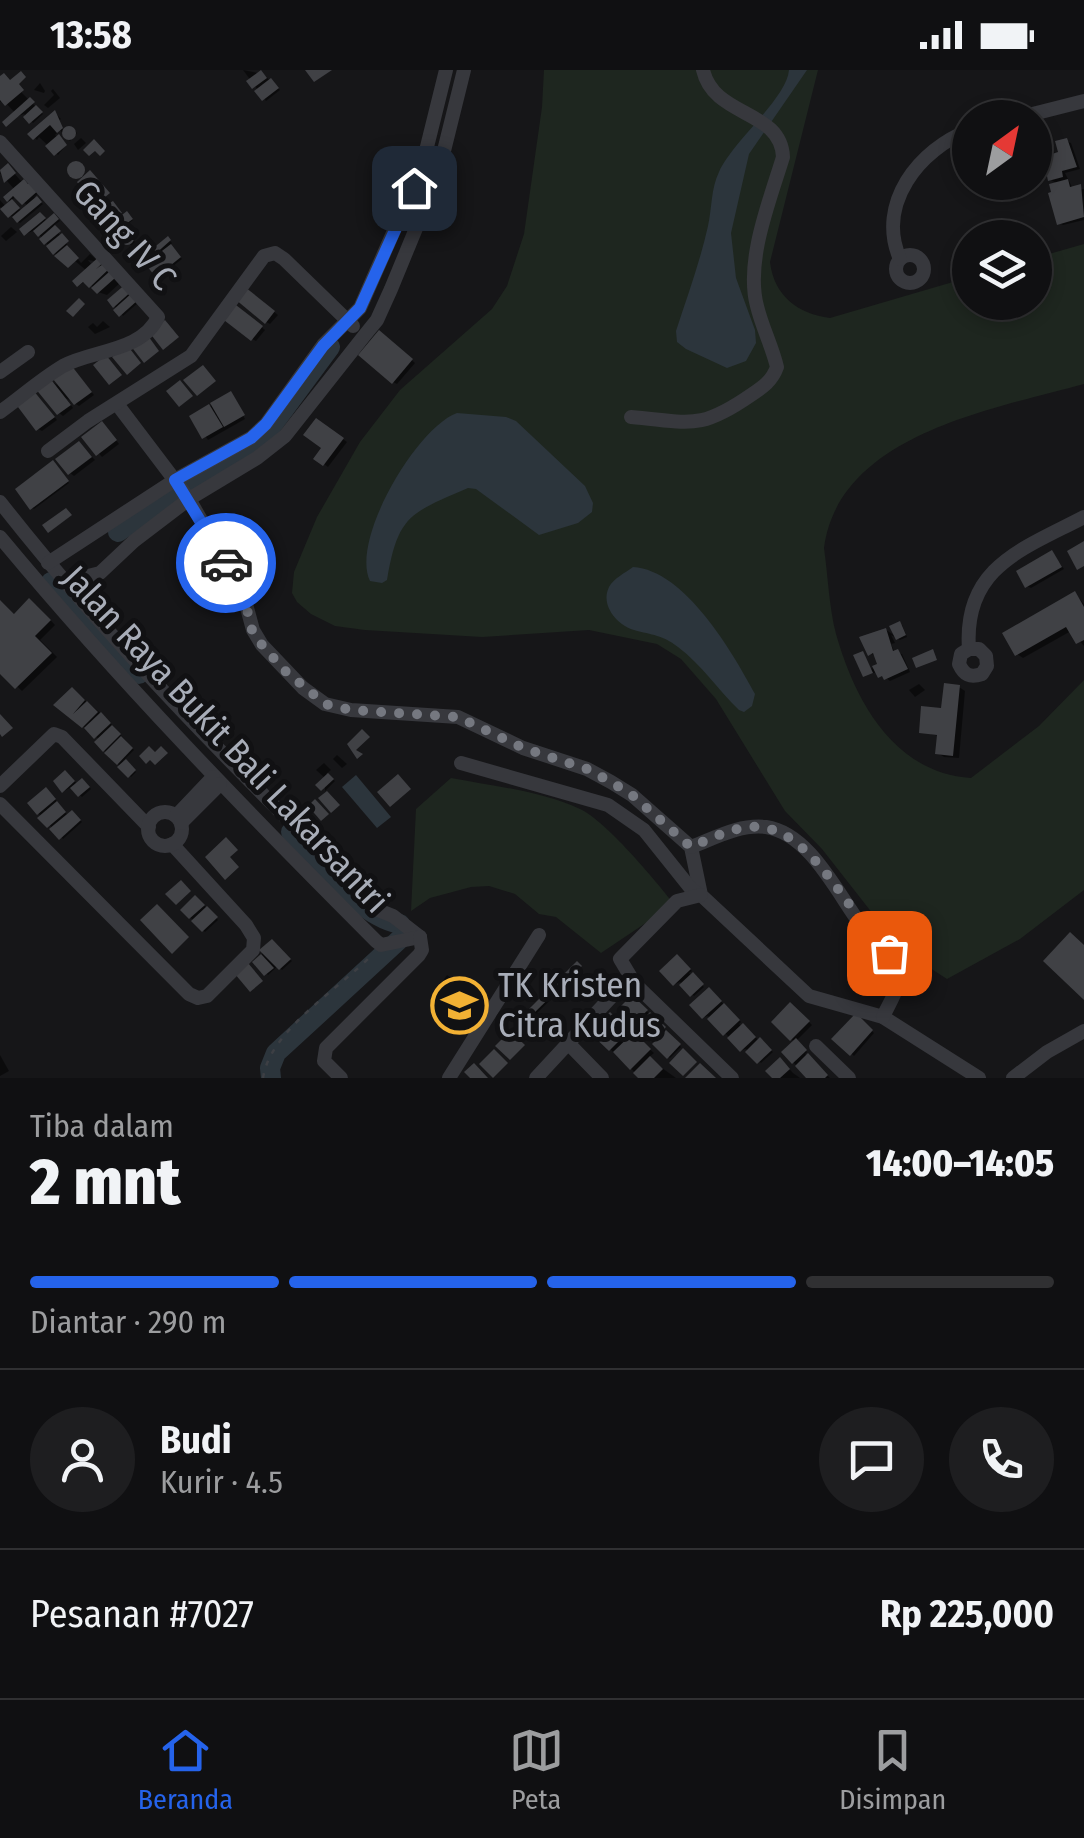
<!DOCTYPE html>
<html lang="id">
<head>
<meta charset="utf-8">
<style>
  :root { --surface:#101012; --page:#1e1e20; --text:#f1f3f6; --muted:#9c9d9f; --line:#303032; --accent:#2563eb }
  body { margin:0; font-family:"Fira Sans Condensed",sans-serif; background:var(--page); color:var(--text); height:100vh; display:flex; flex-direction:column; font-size:38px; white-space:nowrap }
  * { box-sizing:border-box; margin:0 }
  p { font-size:32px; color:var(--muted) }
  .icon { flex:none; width:55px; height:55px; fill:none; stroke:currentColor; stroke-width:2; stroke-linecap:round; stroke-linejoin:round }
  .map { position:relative; height:1008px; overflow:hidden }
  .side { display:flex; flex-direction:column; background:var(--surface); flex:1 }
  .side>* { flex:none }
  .needle { width:65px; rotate:33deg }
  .controls { position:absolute; left:952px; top:30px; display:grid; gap:20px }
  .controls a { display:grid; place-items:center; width:100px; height:100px; border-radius:50%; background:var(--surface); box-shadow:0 5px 15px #0003,0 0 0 2px var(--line); font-size:50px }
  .pin { position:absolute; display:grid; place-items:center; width:85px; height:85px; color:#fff; margin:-42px; border-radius:20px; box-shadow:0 5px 15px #0006 }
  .courier { position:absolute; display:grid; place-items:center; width:100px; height:100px; margin:-50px; border:8px solid #2563eb; border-radius:50%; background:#fff; color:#222; box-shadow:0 2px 12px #0007 }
  .overview em { font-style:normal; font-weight:800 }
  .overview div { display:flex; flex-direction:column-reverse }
  .overview { display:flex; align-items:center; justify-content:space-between; height:170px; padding:0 30px }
  h1 { font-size:65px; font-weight:800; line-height:75px }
  .bar { display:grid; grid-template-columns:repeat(4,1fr); gap:15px 10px; align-content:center; height:120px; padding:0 30px }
  .bar i { height:12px; border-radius:8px; background:var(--line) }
  .bar .selected { background:var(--accent) }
  .bar p { grid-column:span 4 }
  .line { display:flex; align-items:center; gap:25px; padding:0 30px; border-top:2px solid var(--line) }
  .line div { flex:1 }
  .round { display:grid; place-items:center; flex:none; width:105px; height:105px; border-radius:52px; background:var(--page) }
  .status { display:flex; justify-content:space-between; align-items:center; height:70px; padding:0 50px; background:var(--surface); direction:ltr }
  .status svg { height:28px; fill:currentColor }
  .dock { display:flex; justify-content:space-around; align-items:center; height:140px; border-top:2px solid var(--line); background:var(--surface); font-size:28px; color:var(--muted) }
  .dock a { display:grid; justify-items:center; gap:5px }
  .dock .selected { color:var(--accent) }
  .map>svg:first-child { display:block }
  .green { fill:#1e261f }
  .water { fill:#2c353c }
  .shadow { fill:#0007; fill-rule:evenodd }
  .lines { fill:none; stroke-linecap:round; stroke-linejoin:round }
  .river { stroke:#2c353c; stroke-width:20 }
  .building { fill:#404145 }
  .path { stroke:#3d3f44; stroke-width:2.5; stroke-dasharray:5 8; stroke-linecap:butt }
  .minor { stroke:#37383d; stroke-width:14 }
  .done { stroke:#757880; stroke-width:10; stroke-dasharray:0 18 }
  .route { stroke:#2563eb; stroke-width:12 }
  .labels { text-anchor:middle; stroke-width:10; stroke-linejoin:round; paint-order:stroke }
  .street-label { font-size:35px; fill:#a8adb8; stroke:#111113 }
  .poi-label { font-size:35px; fill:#a8adb8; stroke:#111113; text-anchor:start }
</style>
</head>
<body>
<div class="status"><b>13:58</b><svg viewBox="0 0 49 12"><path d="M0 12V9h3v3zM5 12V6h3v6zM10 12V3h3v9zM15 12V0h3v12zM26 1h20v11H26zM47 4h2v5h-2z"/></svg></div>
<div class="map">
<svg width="1084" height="1008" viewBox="0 0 1084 1008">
  <rect width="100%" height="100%" fill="#161618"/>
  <g class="green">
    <path d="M 544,0 L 818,0 L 770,192 C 774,226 798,244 830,248 L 970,207 L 970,232 L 1035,232 L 1035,188 L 1084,174 L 1084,314 C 994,339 839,364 824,478 C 828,506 829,537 836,564 C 855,631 894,703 971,708 L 1039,656 L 1084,610 L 1084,820 L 1020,869 L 947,909 L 916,889 L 880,853 L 822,779 L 785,741 L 716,629 L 681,589 L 657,574 L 589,560 L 482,567 L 365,560 L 335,556 L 311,544 L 297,532 L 292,523 L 294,502 L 317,447 L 360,372 L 400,320 L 492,239 L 507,216 L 524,164 L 542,37 Z"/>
    <path d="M 451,708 C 493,716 541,721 580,739 C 606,751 655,810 674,834 L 601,883 L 556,847 L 539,844 L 515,824 L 489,816 L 471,817 L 430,828 L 411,841 L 416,739 Z"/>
  </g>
  <g class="water">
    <path d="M 789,0 L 807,0 L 749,84 L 731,163 L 736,208 L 755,260 L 756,273 L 746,291 L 727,298 L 686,279 L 677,272 L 676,261 C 687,227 700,192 708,156 C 712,138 711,118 719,102 C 733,71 787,28 789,0 Z"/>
    <path d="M 457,343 L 506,347 L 516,351 L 585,416 L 593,433 L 592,442 L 578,453 L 539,465 L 476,419 L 468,418 C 411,443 398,444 387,510 L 382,513 L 370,511 C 350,470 417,357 457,343 Z"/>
    <path d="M 633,497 C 685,500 733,583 755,624 L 752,636 L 744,642 L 739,640 C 718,620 702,595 678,577 C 663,565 652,565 634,560 C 617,555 600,535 609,517 C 614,508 625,503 633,497 Z"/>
    <polygon points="356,705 391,747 377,758 342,717"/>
  </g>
  <g class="shadow">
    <polygon points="243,0 263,4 280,20 266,31"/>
    <polygon points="0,10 16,11 22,23 43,44 33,53 24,44 18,46 3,30 0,32"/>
    <polygon points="40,13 45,21 44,23 34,20"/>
    <polygon points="53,19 60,28 48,38 44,35 54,25 51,21"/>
    <polygon points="55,43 61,49 57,52 65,62 71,57 77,63 70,71 60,60 55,65 66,75 58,85 39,67 37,70 31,64"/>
    <polygon points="1045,61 1049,64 1055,85 1061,84 1066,71 1071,73 1080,99 1065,103 1073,119 1084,119 1084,150 1063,155 1059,153 1058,114 1051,110 1035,64"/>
    <polygon points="81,68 86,73 78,80 74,74"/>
    <circle cx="77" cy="100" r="7"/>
    <path d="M 8,96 L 20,110 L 42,120 L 34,127 L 43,134 L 20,153 L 0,137 L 0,130 L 6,137 L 11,133 L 7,128 L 15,120 L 0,103 ZM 16,126 L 28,136 L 22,142 L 12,130 Z"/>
    <polygon points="113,134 123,147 130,145 133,150 118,161 110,151"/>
    <path d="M 42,146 L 48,152 L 57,147 L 60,151 L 53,156 L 81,193 L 90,184 L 98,191 L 102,187 L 120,213 L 107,225 L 98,222 L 87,211 L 79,215 L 87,201 L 75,191 L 61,190 L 35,160 L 26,164 ZM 88,190 L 94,191 L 102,198 L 98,203 Z"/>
    <polygon points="11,157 17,162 6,171 1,166"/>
    <polygon points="127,162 147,187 168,169 172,173 170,176 182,189 160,206 122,166"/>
    <polygon points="130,216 139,232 123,246 110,231"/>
    <polygon points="250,223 278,245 270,254 266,252"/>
    <polygon points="237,237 265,260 256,271 252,269"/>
    <polygon points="103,251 110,257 95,264 88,257 93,253 97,257"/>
    <polygon points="384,266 415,293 397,314 393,312"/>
    <polygon points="71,298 94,325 79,336 66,328 73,338 63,346 59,343 49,310 64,319"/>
    <polygon points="34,323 57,350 42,361 38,359"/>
    <polygon points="230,324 245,349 208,370 192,347"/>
    <polygon points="317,351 347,372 328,397 316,388 324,378"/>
    <polygon points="106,357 119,374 102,387 85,368"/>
    <polygon points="79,374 95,390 74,406 70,403"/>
    <polygon points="56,395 69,413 34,439 32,438"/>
    <polygon points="1052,483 1064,499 1031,518 1027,516"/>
    <polygon points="1075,524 1084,534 1084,576 1071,561 1023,588 1017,584"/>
    <polygon points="0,531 15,545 36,535 55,555 40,570 57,587 22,621 0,600"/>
    <polygon points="902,555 907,567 900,570 891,565 895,573 891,574 895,583 902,584 910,602 890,611 878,602 865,605 863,584 871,599 880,595 877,585 870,584 886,560 897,567"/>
    <polygon points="919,614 925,620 915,627 909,620"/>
    <polygon points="959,617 965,621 959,688 944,687 938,683 939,666 922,662 944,641"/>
    <polygon points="74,621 104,646 134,680 123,691 136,702 131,707 104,680 100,670 57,635"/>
    <polygon points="337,685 347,694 342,698 333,689"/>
    <polygon points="324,693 331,700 326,704 335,711 325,721 325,708 316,700"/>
    <polygon points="68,704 78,715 85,712 91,719 82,727 72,717 64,721"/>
    <polygon points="49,721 68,746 74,744 82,752 63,769 38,743"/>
    <polygon points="198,829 218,850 205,862 190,847"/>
    <polygon points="272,872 292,891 282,900 278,896 268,905 255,892"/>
    <polygon points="680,888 692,901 689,903 704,917 694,926 680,912 675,914"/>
    <polygon points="579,896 582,899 537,943 547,951 545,953 530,941"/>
    <polygon points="447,905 451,908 444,918 440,915"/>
    <polygon points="455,911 476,934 461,950 470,957 465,962 460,957 463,952 459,949 446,938 453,930 445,924"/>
    <polygon points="711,921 741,952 739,954 773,982 761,993 746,979 742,980 708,946 704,947"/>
    <polygon points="635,929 681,977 670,988 620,940"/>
    <polygon points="795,938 812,955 796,971 807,982 805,984 830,1008 809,1008 793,992 796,972 791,969"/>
    <polygon points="614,947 654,983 648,988 676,1008 641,1008 610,979"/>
    <polygon points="858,948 874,963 854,986 835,968"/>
    <polygon points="0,985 9,1001 0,1006"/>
    <polygon points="782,991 793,1003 800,1008 775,1008 768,1001"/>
  </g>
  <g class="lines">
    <g class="river">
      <polyline points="194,412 268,361 330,277"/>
      <polyline points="118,462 170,427"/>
      <polyline points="51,512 139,604"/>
      <path d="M 291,762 C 321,793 358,846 400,854"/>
      <polyline points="271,1008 270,998 276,983 401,868"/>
    </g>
  </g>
  <g class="building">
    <polygon points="261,0 267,8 252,19 246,11"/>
    <polygon points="305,0 332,0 314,12"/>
    <polygon points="21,1 26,7 19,14 24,20 5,36 0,30 0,6 4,3 10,10"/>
    <polygon points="271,8 279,18 262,31 254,21"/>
    <polygon points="30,27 35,32 6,57 2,52"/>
    <polygon points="36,35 43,42 29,54 23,47"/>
    <polygon points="55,40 63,58 57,63 50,55 33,70 27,64"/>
    <circle cx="69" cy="63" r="7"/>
    <polygon points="1045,59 1052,84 1058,82 1055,71 1067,68 1077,97 1062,101 1063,107 1048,111 1047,106 1043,107 1035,74 1035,62"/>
    <polygon points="59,64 67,75 54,86 45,76"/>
    <polygon points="94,69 105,81 100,86 95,81 89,86 83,80"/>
    <circle cx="76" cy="100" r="9"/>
    <polygon points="8,93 16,103 4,113 0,100"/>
    <polygon points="90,100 110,123 94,136 77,112"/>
    <polygon points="24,109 28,114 34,109 41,118 22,135 13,126 7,132 3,127"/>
    <polygon points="1068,109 1070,117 1081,114 1084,147 1057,155 1048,123 1051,122 1049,114"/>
    <polygon points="37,126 42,132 17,153 12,147"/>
    <polygon points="12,129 20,138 8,148 0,139"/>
    <polygon points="113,131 122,143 108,153 101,138"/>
    <polygon points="127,141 133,149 114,162 109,155"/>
    <polygon points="40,142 46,148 24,166 19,159"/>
    <polygon points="54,143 59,149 38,167 33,161"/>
    <polygon points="55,155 61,161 44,175 39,169"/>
    <circle cx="127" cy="168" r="7"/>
    <polygon points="62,163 69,171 53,185 46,176"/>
    <polygon points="168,166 171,170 144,194 140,189"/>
    <polygon points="143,167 146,172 141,176 146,183 133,192 128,187 133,183 129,178"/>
    <polygon points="171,174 181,187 156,207 145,194"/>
    <polygon points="67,175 79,188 68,198 54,186"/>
    <polygon points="102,184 106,190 96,199 106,192 111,197 89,218 83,212 77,217 72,211"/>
    <polygon points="109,202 115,208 97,224 91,218"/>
    <polygon points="128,212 134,219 113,238 107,230"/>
    <polygon points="245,217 275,241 265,254 235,229"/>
    <polygon points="132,223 138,230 119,247 113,240"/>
    <polygon points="79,228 85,234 73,247 66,241"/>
    <polygon points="232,232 263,256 251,271 220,247"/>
    <polygon points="165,250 179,267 163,280 149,262"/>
    <polygon points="379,260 413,289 392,314 358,285"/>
    <polygon points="146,263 159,281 144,293 130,275"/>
    <polygon points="127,275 141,293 127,305 112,287"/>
    <polygon points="106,285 122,305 109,315 93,295"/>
    <polygon points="71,295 92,322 74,335 53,309"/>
    <polygon points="203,295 216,311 197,326 183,310"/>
    <polygon points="49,307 71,335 57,345 35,318"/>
    <polygon points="180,310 193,326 179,337 166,321"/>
    <polygon points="33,320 55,347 36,361 15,333"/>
    <polygon points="231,321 245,345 224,357 210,333"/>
    <polygon points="209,334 223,357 202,369 189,346"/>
    <polygon points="316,348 344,368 323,396 313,389 321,378 303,365"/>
    <polygon points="102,351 117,370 96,386 81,367"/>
    <polygon points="79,371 92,387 68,405 55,389"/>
    <polygon points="53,390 69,411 30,440 15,419"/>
    <polygon points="66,438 72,445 48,463 42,455"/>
    <polygon points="1084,471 1084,496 1077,500 1067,481"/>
    <polygon points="1052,480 1062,497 1025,518 1016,501"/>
    <polygon points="1075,521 1084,537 1084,570 1076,574 1066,557 1015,586 1002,563"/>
    <polygon points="29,528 51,550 35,566 52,583 15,619 0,604 0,530 14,544"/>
    <polygon points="900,551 906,565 896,570 889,556"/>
    <polygon points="886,558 893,581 898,579 908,599 884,610 882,606 878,608 872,596 877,594 873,583 868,586 859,567"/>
    <polygon points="933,579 937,590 916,598 912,588"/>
    <polygon points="863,581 873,603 863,607 853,585"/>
    <polygon points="944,613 960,615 953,686 935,684 937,665 919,663 921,636 941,638"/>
    <polygon points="72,617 85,630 73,644 87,631 98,642 82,658 53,635"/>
    <polygon points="101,642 111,653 94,669 84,658"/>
    <polygon points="0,644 13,658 2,667 0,664"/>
    <polygon points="112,655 121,664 103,682 94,672"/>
    <polygon points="362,659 370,667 356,680 363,684 357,689 347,674"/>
    <polygon points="121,666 133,678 117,695 104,683"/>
    <polygon points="149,676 155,682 161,676 168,683 155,695 150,690 146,694 139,686"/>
    <polygon points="126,689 136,700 128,708 117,697"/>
    <polygon points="65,700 75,711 62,723 53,711"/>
    <polygon points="328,703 334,709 321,721 315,715"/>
    <polygon points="398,704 411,719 390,737 377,722"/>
    <polygon points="82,708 90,717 78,727 70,718"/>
    <polygon points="46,717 56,729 37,745 27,733"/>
    <polygon points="327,721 340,735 331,743 318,728"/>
    <polygon points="315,729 329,744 321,751 308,736"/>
    <polygon points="57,731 66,742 47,758 37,748"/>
    <polygon points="72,740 81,750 59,770 49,759"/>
    <polygon points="226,767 238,780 230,787 239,797 225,810 205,787"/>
    <polygon points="181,810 191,821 176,835 165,824"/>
    <polygon points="195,825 205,835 189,849 180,840"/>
    <polygon points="157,834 189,867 172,884 140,850"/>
    <polygon points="207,836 218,847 202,862 191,851"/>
    <polygon points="1070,862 1084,875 1084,930 1043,891"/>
    <polygon points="272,869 291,889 279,900 259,880"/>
    <polygon points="261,884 274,898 264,906 252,892"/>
    <polygon points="677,884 691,899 673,916 659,901"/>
    <polygon points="577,891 582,896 531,946 527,941"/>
    <polygon points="248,893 263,911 250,922 235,904"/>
    <polygon points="693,902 704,914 690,927 679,915"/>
    <polygon points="455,908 462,914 449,930 442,924"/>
    <polygon points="709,917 722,931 702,949 689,935"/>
    <polygon points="462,918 476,931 457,951 443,938"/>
    <polygon points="632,925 648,940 632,955 617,940"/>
    <polygon points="790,932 810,951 790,971 771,952"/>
    <polygon points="724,933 740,950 723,966 707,949"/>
    <polygon points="610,942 629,961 609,981 589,962"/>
    <polygon points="650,942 666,957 651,972 636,957"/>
    <polygon points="856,943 873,960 850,986 831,969"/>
    <polygon points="743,953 756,967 740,982 727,968"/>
    <polygon points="666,960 681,974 667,989 652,974"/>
    <polygon points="510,961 525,975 510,990 495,976"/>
    <polygon points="634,962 651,979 630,1000 613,982"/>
    <polygon points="760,967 772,980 757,994 745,982"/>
    <polygon points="796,968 807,980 792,994 781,982"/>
    <polygon points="683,978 697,992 683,1006 669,993"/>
    <polygon points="494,979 508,993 493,1008 479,994"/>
    <polygon points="808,983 828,1005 825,1008 806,1008 795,996"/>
    <polygon points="650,986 663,999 654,1008 638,1008 633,1003"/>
    <polygon points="780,987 790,999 780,1008 772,1008 765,1001"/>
    <polygon points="474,993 488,1008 470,1008 464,1002"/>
    <polygon points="700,993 716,1008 685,1008"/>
  </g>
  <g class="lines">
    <path class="path" d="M 263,1008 C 270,960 339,919 372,885"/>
    <g class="minor">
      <polyline points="1017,48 1084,31"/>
      <path d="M 0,72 L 158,247 C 142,282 92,280 63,296 C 41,309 21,327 0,342"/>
      <circle cx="910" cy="199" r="14"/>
      <path d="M 900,189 C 876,134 919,79 970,60"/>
      <polyline points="0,302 28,282"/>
      <polyline points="117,334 189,429 243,523 253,560 262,575 303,618 325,634 351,640 458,647 523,678 587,699 611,712 632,725 691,777 701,825 809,926 883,947 979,1008"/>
      <path d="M 631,347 C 690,352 699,361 751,325 C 763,317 772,311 777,297 C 772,276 762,257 757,236 C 745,191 770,130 783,87 C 781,39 714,48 703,0"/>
      <polyline points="48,381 88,351 191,286 264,186 275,183 284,189 353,256"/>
      <path d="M 0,432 C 115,579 247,709 378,840 L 393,846 L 420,867"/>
      <path d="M 0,467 C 118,609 246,741 376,871 L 381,875 L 420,867"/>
      <polyline points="48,493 175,410 251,368 266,354 323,275 360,238 422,97 446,0"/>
      <polyline points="64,512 100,503 134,471 189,429 257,388 285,366 364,266 377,250 391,219 438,105 464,0"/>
      <path d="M 969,579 L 979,579 L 986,586 L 987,596 L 982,604 C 970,608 964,605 959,594 L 961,584 L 969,579 C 963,497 1023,479 1084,447"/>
      <polyline points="461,693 608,735 644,760 692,820 700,825"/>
      <polyline points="0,716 54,664 62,667 149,757"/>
      <polyline points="0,734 189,924 198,928 207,926 253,880 254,868 246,855 172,774"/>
      <circle cx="165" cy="759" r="17"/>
      <polyline points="176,746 213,707"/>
      <polyline points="181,753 220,714"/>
      <path d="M 691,777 C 715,768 739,754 766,757 C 814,764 842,835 871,868 C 880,877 894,884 898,896 C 904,912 889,933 883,947"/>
      <polyline points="635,914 620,889 677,831 701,825"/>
      <polyline points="567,972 602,1008"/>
      <polyline points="816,976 849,1008"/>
      <polyline points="341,1008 324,991 326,978 419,885 422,880 420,867"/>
      <polyline points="449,1008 539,865"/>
      <polyline points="536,1008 625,912 635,914 732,1008"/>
      <polyline points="1013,1008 1047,982 1084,961"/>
    </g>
  </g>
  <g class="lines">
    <path class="done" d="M 226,493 L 243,523 L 252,560 L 262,575 L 284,600 L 325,634 L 351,640 L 458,647 L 523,678 L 587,699 L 611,712 L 632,725 L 691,777 C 710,769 729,759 750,757 C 811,752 849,848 889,883"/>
    <polyline class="route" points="226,493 175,410 251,368 266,354 323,276 360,238 414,118"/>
  </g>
  <defs>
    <symbol id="school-ring" viewBox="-11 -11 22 22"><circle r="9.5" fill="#111113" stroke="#f2b134" stroke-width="1.5"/><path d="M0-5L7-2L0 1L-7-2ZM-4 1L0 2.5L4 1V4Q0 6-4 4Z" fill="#f2b134"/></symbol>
  </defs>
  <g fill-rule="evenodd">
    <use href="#school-ring" x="428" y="904" width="63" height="63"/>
  </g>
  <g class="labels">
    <g class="street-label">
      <text transform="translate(125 165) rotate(48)" y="12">Gang IV C</text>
      <text transform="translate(226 669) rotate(47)" y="12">Jalan Raya Bukit Bali Lakarsantri</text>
    </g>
    <g class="poi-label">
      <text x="498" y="927">TK Kristen<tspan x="498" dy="40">Citra Kudus</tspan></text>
    </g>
  </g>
</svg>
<div class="controls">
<a><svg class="needle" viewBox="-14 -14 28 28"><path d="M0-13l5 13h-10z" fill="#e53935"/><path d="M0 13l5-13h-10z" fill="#9c9d9f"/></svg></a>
<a><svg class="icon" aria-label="layers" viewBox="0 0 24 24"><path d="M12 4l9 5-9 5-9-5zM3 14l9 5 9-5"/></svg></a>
</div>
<div class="pin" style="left:889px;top:883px;background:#ea580c"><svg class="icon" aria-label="bag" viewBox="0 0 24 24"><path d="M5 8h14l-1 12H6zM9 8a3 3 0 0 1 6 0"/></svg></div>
<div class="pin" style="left:414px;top:118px;background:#1f2937"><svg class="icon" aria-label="home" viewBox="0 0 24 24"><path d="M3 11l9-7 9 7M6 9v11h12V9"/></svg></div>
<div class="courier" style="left:226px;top:493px"><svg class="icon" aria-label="car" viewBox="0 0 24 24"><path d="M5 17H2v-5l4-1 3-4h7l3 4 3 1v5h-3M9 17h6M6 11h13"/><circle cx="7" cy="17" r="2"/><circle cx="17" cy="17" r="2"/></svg></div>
</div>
<section class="side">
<div class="overview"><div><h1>2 mnt</h1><p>Tiba dalam</p></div><em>14:00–14:05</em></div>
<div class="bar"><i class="selected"></i><i class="selected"></i><i class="selected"></i><i></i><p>Diantar · 290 m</p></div>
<div class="line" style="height:180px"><a class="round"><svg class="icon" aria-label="person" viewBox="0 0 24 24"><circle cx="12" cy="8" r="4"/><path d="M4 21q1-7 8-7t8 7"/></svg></a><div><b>Budi</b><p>Kurir · 4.5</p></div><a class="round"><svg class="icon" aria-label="chat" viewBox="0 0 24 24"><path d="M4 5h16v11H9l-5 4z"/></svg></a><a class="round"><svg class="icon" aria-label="phone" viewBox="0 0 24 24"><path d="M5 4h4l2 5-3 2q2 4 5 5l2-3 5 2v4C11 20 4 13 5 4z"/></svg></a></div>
<div class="line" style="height:130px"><div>Pesanan #7027</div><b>Rp 225,000</b></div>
</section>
<nav class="dock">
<a class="selected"><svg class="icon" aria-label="home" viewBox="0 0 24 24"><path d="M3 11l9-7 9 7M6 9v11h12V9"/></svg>Beranda</a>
<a><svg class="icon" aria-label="map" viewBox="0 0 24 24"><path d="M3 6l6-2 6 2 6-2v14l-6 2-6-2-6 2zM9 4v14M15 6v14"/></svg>Peta</a>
<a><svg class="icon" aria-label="saved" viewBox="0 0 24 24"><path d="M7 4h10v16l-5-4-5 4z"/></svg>Disimpan</a>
</nav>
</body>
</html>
